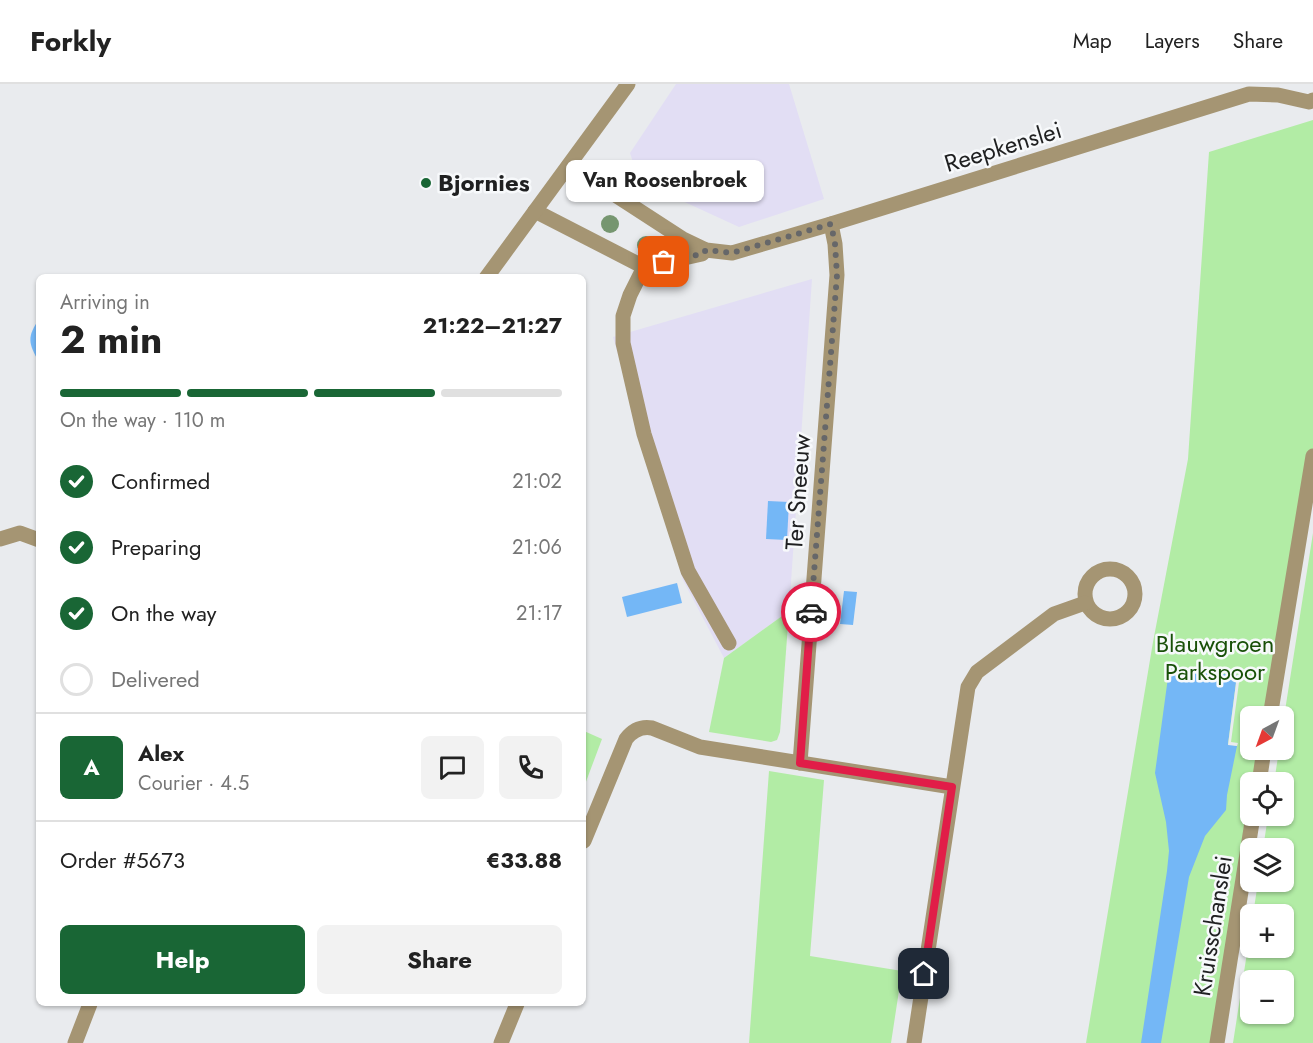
<!DOCTYPE html>
<html lang="en">
<head>
<meta charset="utf-8">
<style>
  :root { --surface:#fff; --page:#f2f2f2; --text:#222; --muted:#767676; --line:#e0e0e0; --accent:#196635 }
  body { margin:0; font-family:Jost,sans-serif; background:var(--page); color:var(--text); height:100vh; display:flex; flex-direction:column; font-size:22px; white-space:nowrap }
  * { box-sizing:border-box; margin:0 }
  p { font-size:20px; color:var(--muted) }
  .icon { flex:none; width:33px; height:33px; fill:none; stroke:currentColor; stroke-width:2; stroke-linecap:round; stroke-linejoin:round }
  .map { position:relative; flex:1; overflow:hidden }
  .drawer { position:absolute; left:36px; top:190px; width:550px; height:732px; display:flex; flex-direction:column; background:var(--surface); border-radius:9px; box-shadow:0 2px 4px #0004 }
  .drawer>* { flex:none }
  .needle { width:39px; rotate:221deg }
  .buttons { position:absolute; left:1240px; top:622px; display:grid; gap:12px }
  .buttons a { display:grid; place-items:center; width:54px; height:54px; border-radius:9px; background:var(--surface); box-shadow:0 2px 4px #0004; font-size:30px }
  .pin { position:absolute; display:grid; place-items:center; width:51px; height:51px; color:#fff; margin:-26px; border-radius:12px; box-shadow:0 3px 9px #0006 }
  .courier { position:absolute; display:grid; place-items:center; width:60px; height:60px; margin:-30px; border:4px solid #e11d48; border-radius:50%; background:#fff; color:#222; box-shadow:0 2px 8px #0007 }
  .bubble { position:absolute; height:42px; border-radius:9px; background:var(--surface); box-shadow:0 2px 4px #0004; font-size:20px; font-weight:700; line-height:42px; text-align:center }
  .head em { font-style:normal; font-weight:700 }
  .head div { display:flex; flex-direction:column-reverse }
  .head { display:flex; align-items:center; justify-content:space-between; height:102px; padding:0 24px }
  h1 { font-size:39px; font-weight:700; line-height:45px }
  .bar { display:grid; grid-template-columns:repeat(4,1fr); gap:9px 6px; align-content:center; height:72px; padding:0 24px }
  .bar i { height:8px; border-radius:4px; background:var(--line) }
  .bar .active { background:var(--accent) }
  .bar p { grid-column:span 4 }
  .line { display:flex; align-items:center; gap:15px; padding:0 24px; border-top:2px solid var(--line) }
  .line div { flex:1 }
  .round { display:grid; place-items:center; flex:none; width:63px; height:63px; border-radius:9px; background:var(--page) }
  ol { padding:0 24px; list-style:none }
  li { display:flex; align-items:center; gap:18px; height:66px }
  li p { margin-inline-start:auto }
  li .icon { padding:6px; border-radius:50%; background:var(--accent); color:#fff; stroke-width:4 }
  li:last-child { color:var(--muted) }
  li i { width:33px; height:33px; border:3px solid var(--line); border-radius:50% }
  .action { display:flex; gap:12px; margin-top:auto; padding:12px 24px }
  .action a { flex:1; height:69px; border-radius:9px; background:var(--accent); color:#fff; font-size:24px; font-weight:700; line-height:69px; text-align:center }
  .action a+a { background:var(--page); color:var(--text) }
  header { display:flex; align-items:center; gap:36px; box-sizing:border-box; height:84px; padding:0 30px; background:var(--surface); border-bottom:2px solid var(--line) }
  header strong { font-size:28px }
  nav { display:flex; gap:33px; margin-inline-start:auto; font-size:21px }
  .map>svg:first-child { display:block }
  .commercial { fill:#e2def4 }
  .green { fill:#b2eca5; fill-rule:evenodd }
  .water { fill:#74b7f6 }
  .pier { fill:#e9ebee }
  .lines { fill:none; stroke-linecap:round; stroke-linejoin:round }
  .minor { stroke:#a59573; stroke-width:15 }
  .tree { fill:#769670 }
  .done { stroke:#666769; stroke-width:6; stroke-dasharray:0 10.8 }
  .route { stroke:#e11d48; stroke-width:8 }
  .poi-dot { fill:#196635; stroke:#f7f9fb; stroke-width:2 }
  .labels { text-anchor:middle; stroke-width:5; stroke-linejoin:round; paint-order:stroke }
  .street-label { font-size:24px; fill:#1f2021; stroke:#f7f9fb }
  .poi-label { font-size:24px; font-weight:bold; fill:#1f2021; stroke:#f7f9fb; text-anchor:start }
  .park-label { font-size:24px; fill:#185008; stroke:#f7f9fb }
</style>
</head>
<body>
<header>
<strong>Forkly</strong>
<nav><a>Map</a><a>Layers</a><a>Share</a></nav>
</header>
<div class="map">
<svg width="1313" height="959" viewBox="0 0 1313 959">
  <rect width="100%" height="100%" fill="#e9ebee"/>
  <g class="commercial">
    <polygon points="676,0 789,0 824,115 739,143 639,97 630,69"/>
    <polygon points="812,195 789,527 724,574 683,496 613,253"/>
  </g>
  <g class="green">
    <polygon points="1313,36 1313,372 1270,633 1251,633 1251,666 1264,666 1259,699 1251,699 1251,732 1216,959 1086,959 1153,558 1188,375 1209,68"/>
    <path d="M 1313,449 L 1313,959 L 1233,959 L 1251,843 L 1251,864 L 1284,864 L 1284,831 L 1253,831 L 1258,798 L 1284,798 L 1284,765 L 1263,765 L 1268,732 L 1284,732 L 1284,699 L 1274,699 L 1279,666 L 1284,666 L 1284,633 ZM 1251,897 L 1284,897 L 1284,930 L 1251,930 Z"/>
    <polygon points="789,527 780,648 777,656 771,658 709,648 724,574"/>
    <polygon points="584,647 602,655 584,703"/>
    <polygon points="769,687 824,696 810,872 902,887 891,959 749,959"/>
  </g>
  <g class="water">
    <path d="M 39,235 L 39,278 C 28,259 27,253 39,235 Z"/>
    <polygon points="768,417 789,418 787,456 766,455"/>
    <polygon points="677,499 682,519 627,533 622,513"/>
    <polygon points="844,507 857,508 853,541 840,540"/>
    <polygon points="1169,586 1237,591 1228,660 1237,662 1227,711 1226,726 1205,752 1189,793 1161,959 1141,959 1167,787 1169,767 1166,738 1155,689"/>
  </g>
  <polygon class="pier" points="1237,591 1240,591 1231,658 1238,659 1237,662 1228,661"/>
  <g class="lines">
    <g class="minor">
      <polyline points="569,81 683,155 706,166 732,169 831,140 1249,10 1278,11 1309,18 1313,16"/>
      <polyline points="535,127 644,183 702,170 706,166"/>
      <polyline points="644,183 630,211 623,232 623,259 644,350 688,487 729,559"/>
      <polyline points="486,194 628,0"/>
      <polyline points="0,455 20,449 39,456"/>
      <circle cx="1110" cy="510" r="25"/>
      <polyline points="1270,633 1313,372"/>
      <polyline points="800,679 837,191 835,160 831,140"/>
      <polyline points="1259,699 1264,666"/>
      <path d="M 584,757 L 626,655 C 633,646 641,642 652,644 L 700,663 L 952,703"/>
      <polyline points="75,959 90,920"/>
      <polyline points="501,959 517,920"/>
      <polyline points="914,959 968,603 977,588 1054,530 1085,519"/>
      <polyline points="1217,959 1253,732"/>
    </g>
  </g>
  <g class="tree">
    <circle cx="610" cy="140" r="9"/>
    <circle cx="646" cy="161" r="9"/>
    <circle cx="666" cy="170" r="9"/>
  </g>
  <g class="lines">
    <polyline class="done" points="664,178 702,170 706,166 732,169 831,140 835,160 837,191 811,528"/>
    <polyline class="route" points="811,528 800,679 952,703 924,890"/>
  </g>
  <circle class="poi-dot" cx="426" cy="99" r="6"/>
  <g class="labels">
    <g class="street-label">
      <text transform="translate(1003 63) rotate(-17)" y="8">Reepkenslei</text>
      <text transform="translate(798 408) rotate(-86)" y="8">Ter Sneeuw</text>
      <text transform="translate(1213 842) rotate(-81)" y="8">Kruisschanslei</text>
    </g>
    <g class="poi-label">
      <text x="438" y="107">Bjornies</text>
    </g>
    <g class="park-label">
      <text x="1215" y="568">Blauwgroen<tspan x="1215" dy="28">Parkspoor</tspan></text>
    </g>
  </g>
</svg>
<div class="buttons">
<a><svg class="needle" viewBox="-14 -14 28 28"><path d="M0-13l5 13h-10z" fill="#e53935"/><path d="M0 13l5-13h-10z" fill="#767676"/></svg></a>
<a><svg class="icon" aria-label="locate" viewBox="0 0 24 24"><circle cx="12" cy="12" r="6"/><path d="M12 2v4M12 18v4M2 12h4M18 12h4"/></svg></a>
<a><svg class="icon" aria-label="layers" viewBox="0 0 24 24"><path d="M12 4l9 5-9 5-9-5zM3 14l9 5 9-5"/></svg></a>
<a>+</a>
<a>−</a>
</div>
<div class="pin" style="left:664px;top:178px;background:#ea580c"><svg class="icon" aria-label="bag" viewBox="0 0 24 24"><path d="M5 8h14l-1 12H6zM9 8a3 3 0 0 1 6 0"/></svg></div>
<div class="pin" style="left:924px;top:890px;background:#1f2937"><svg class="icon" aria-label="home" viewBox="0 0 24 24"><path d="M3 11l9-7 9 7M6 9v11h12V9"/></svg></div>
<div class="courier" style="left:811px;top:528px"><svg class="icon" aria-label="car" viewBox="0 0 24 24"><path d="M5 17H2v-5l4-1 3-4h7l3 4 3 1v5h-3M9 17h6M6 11h13"/><circle cx="7" cy="17" r="2"/><circle cx="17" cy="17" r="2"/></svg></div>
<div class="bubble" style="left:566px;top:76px;width:198px">Van Roosenbroek</div>
<section class="drawer">
<div class="head"><div><h1>2 min</h1><p>Arriving in</p></div><em>21:22–21:27</em></div>
<div class="bar"><i class="active"></i><i class="active"></i><i class="active"></i><i></i><p>On the way · 110 m</p></div>
<ol>
<li><svg class="icon" aria-label="check" viewBox="0 0 24 24"><path d="M5 12l5 5 9-10"/></svg>Confirmed<p>21:02</p></li>
<li><svg class="icon" aria-label="check" viewBox="0 0 24 24"><path d="M5 12l5 5 9-10"/></svg>Preparing<p>21:06</p></li>
<li><svg class="icon" aria-label="check" viewBox="0 0 24 24"><path d="M5 12l5 5 9-10"/></svg>On the way<p>21:17</p></li>
<li><i></i>Delivered</li>
</ol>
<div class="line" style="height:108px"><b class="round" style="background:var(--accent);color:#fff">A</b><div><b>Alex</b><p>Courier · 4.5</p></div><a class="round"><svg class="icon" aria-label="chat" viewBox="0 0 24 24"><path d="M4 5h16v11H9l-5 4z"/></svg></a><a class="round"><svg class="icon" aria-label="phone" viewBox="0 0 24 24"><path d="M5 4h4l2 5-3 2q2 4 5 5l2-3 5 2v4C11 20 4 13 5 4z"/></svg></a></div>
<div class="line" style="height:78px"><div>Order #5673</div><b>€33.88</b></div>
<div class="action"><a>Help</a><a>Share</a></div>
</section>
</div>
</body>
</html>
